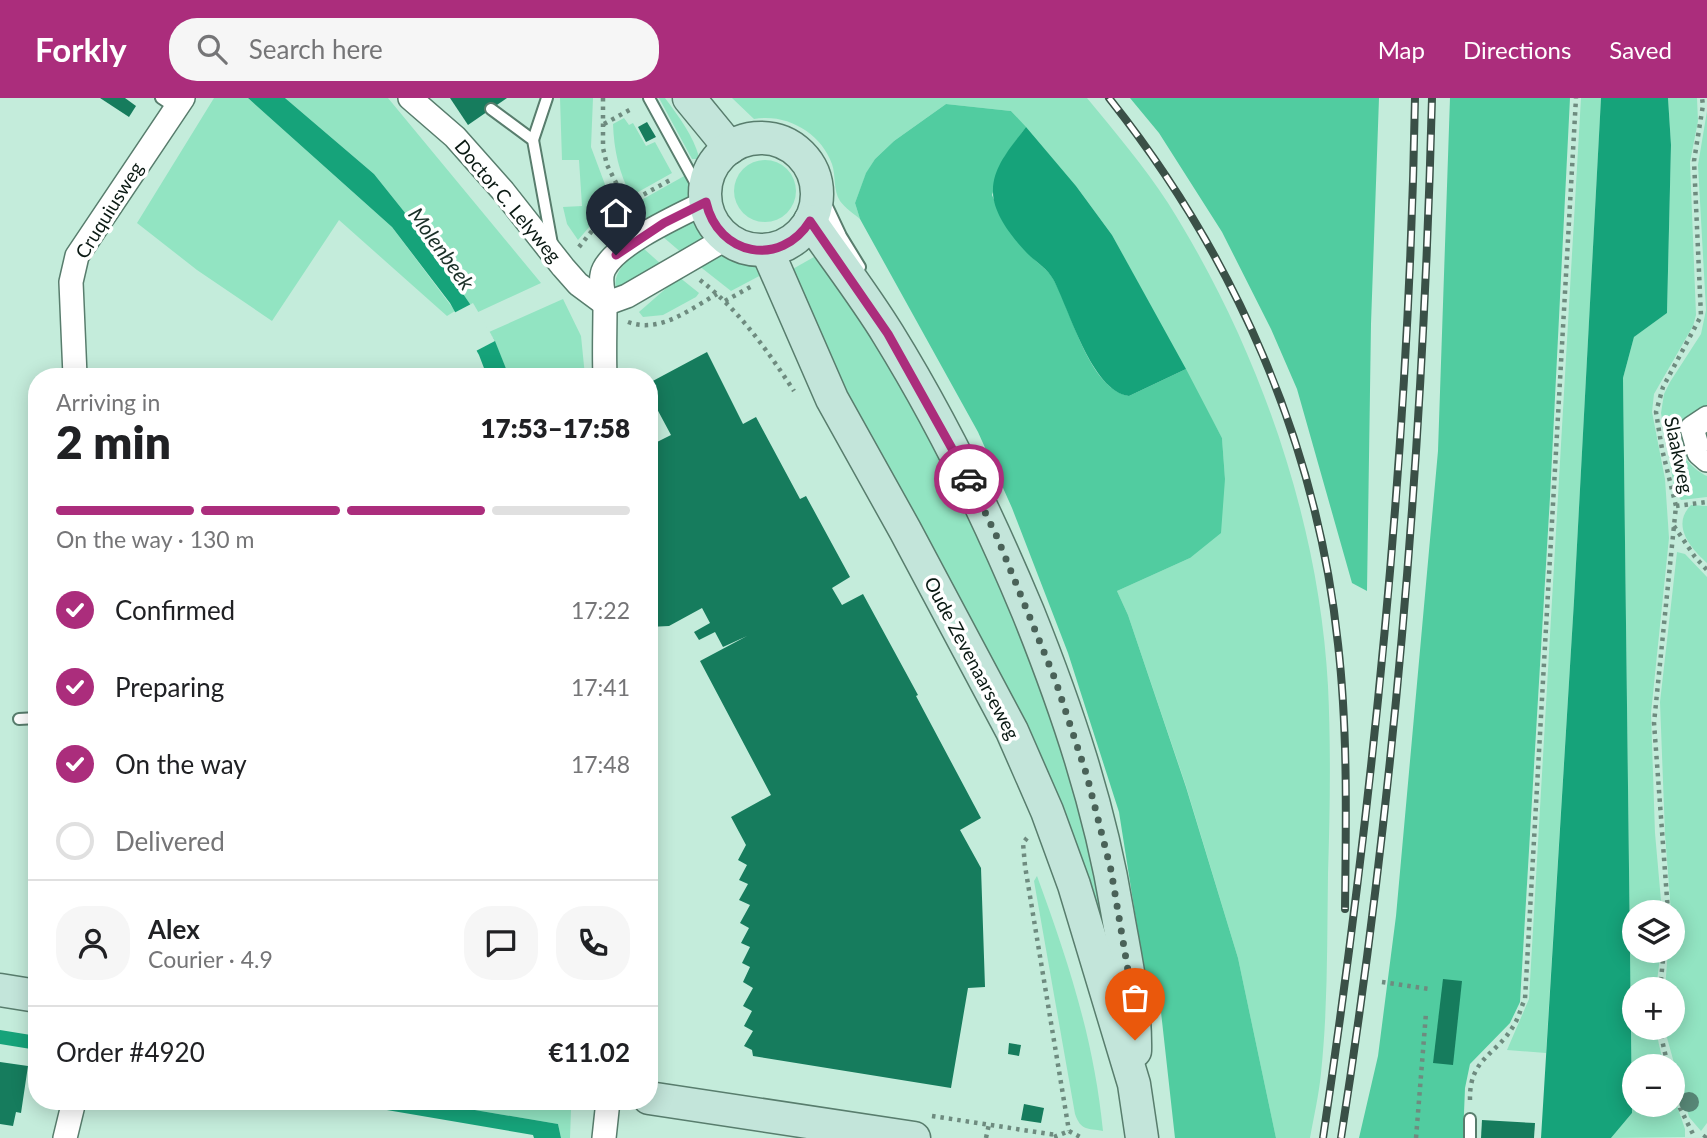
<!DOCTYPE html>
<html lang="en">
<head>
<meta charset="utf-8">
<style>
  :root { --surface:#fff; --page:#f6f6f6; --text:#202124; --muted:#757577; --line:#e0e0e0; --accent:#ab2d7c }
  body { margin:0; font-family:Lato,sans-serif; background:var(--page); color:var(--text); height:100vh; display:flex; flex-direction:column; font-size:26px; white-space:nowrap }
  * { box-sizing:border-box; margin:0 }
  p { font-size:23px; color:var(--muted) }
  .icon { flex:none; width:38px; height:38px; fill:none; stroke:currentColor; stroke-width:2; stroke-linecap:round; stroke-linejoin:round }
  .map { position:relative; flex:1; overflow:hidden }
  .details { position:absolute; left:28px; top:270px; width:630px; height:742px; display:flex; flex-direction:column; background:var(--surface); border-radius:28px; box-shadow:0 4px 18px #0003 }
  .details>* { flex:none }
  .controls { position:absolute; left:1622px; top:802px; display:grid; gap:14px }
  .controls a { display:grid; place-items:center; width:63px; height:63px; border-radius:50%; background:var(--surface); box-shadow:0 4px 18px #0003; font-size:35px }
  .pin { position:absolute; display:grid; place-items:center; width:60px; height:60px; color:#fff; margin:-72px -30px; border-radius:50% 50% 50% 0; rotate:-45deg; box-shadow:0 0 7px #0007 }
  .pin .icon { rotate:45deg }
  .courier { position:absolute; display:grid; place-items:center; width:70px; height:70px; margin:-35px; border:5px solid #ab2d7c; border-radius:50%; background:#fff; color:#222; box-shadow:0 2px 9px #0007 }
  .summary em { font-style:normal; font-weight:800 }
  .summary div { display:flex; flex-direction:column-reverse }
  .summary { display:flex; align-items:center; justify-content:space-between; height:119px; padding:0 28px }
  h1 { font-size:46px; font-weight:800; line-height:52px }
  .bar { display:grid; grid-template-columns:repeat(4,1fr); gap:10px 7px; align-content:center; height:84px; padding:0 28px }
  .bar i { height:9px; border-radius:5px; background:var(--line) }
  .bar .on { background:var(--accent) }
  .bar p { grid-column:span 4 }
  .line { display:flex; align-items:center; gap:18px; padding:0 28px; border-top:2px solid var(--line) }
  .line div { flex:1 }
  .round { display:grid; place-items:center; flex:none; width:74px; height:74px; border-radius:28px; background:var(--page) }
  ol { padding:0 28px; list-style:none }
  li { display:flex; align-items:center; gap:21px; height:77px }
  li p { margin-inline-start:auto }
  li .icon { padding:7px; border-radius:50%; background:var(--accent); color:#fff; stroke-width:4 }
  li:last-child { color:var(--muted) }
  li i { width:38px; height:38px; border:4px solid var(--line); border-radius:50% }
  header { display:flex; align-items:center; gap:42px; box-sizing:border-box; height:98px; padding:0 35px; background:var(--accent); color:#fff }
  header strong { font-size:33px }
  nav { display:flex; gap:38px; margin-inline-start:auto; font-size:24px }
  .search { width:490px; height:63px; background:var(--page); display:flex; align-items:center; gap:18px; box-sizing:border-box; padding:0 24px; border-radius:28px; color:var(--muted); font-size:26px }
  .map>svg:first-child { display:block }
  .green { fill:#92e4c2 }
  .forest { fill:#51cca0 }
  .water { fill:#16a37a }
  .pier { fill:#c4ecdb }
  .building { fill:#167c5d }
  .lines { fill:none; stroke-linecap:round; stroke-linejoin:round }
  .lane-casing { stroke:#587d6d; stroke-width:14 }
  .street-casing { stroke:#587d6d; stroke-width:26 }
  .secondary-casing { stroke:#587d6d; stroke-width:35 }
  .path { stroke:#6e8b7f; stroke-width:4.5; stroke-dasharray:3.5 5; stroke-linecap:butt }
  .lane { stroke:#fff; stroke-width:10 }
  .street { stroke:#fff; stroke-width:23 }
  .secondary { stroke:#c3e5da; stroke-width:32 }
  .rail-casing { stroke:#3a5047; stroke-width:8 }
  .rail { stroke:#fff; stroke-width:5; stroke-dasharray:16; stroke-linecap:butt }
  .tree { fill:#588877 }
  .done { stroke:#4a6258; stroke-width:7; stroke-dasharray:0 12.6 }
  .route { stroke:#ab2d7c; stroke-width:9 }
  .labels { text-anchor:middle; stroke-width:7; stroke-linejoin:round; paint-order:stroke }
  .street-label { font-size:19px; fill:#091812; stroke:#fff }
  .water-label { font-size:21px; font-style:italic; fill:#1b3028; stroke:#fff }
</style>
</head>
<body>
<header>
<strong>Forkly</strong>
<div class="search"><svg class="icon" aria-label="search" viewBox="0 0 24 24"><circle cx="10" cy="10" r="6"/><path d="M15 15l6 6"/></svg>Search here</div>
<nav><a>Map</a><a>Directions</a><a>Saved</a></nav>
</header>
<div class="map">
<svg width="1707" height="1040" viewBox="0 0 1707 1040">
  <rect width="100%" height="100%" fill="#c4ecdb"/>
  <g class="green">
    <polygon points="214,0 248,0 392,129 455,213 447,218 339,122 272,223 197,172 137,125"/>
    <polygon points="285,0 388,0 541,185 476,215 426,141 374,76"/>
    <polygon points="560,0 593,0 591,49 613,108 603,113 578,142 567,126 563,109 582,108 579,62 562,62"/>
    <path d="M 659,0 L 665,0 C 679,19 693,37 699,59 L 697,61 L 692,61 Z"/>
    <path d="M 732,0 L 1087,0 C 1115,34 1144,68 1168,105 C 1257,246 1319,420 1328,588 C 1331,650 1330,714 1328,776 C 1327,842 1328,909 1321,975 C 1319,996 1314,1018 1310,1040 L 1276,1040 L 1238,860 L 1186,688 L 1128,517 L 1117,493 L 1190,460 L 1225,381 L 1222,340 L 1112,137 L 1076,88 L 1011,13 L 946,6 L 894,43 L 875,61 L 866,76 L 855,105 L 860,121 C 854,116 845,110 840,103 C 833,92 836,78 832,66 C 821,35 787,15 754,21 Z"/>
    <polygon points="1581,0 1601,0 1574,503 1546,955 1507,952 1529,901"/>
    <polygon points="1668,0 1697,0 1698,23 1690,64 1696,217 1693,228 1654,296 1652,314 1665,381 1669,440 1651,615 1655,735 1662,814 1634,814 1634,852 1661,852 1656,891 1634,891 1634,929 1655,929 1664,968 1634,968 1634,1006 1673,1006 1673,996 1685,1031 1685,1039 1611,1040 1632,1015 1623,280 1634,239 1667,215 1671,47"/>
    <path d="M 1707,13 L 1707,310 C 1700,316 1687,325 1683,333 C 1673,352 1692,371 1707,378 L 1707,399 L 1681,402 L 1675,394 L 1661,315 L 1664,296 L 1670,284 L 1701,236 L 1706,212 L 1698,67 Z"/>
    <path d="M 624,20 L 629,27 L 633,25 L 646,48 L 655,44 L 672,75 L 631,98 C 619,74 614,53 613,26 Z"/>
    <circle cx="765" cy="93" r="31"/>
    <polygon points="686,77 694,92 684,102 648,123 636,105"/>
    <polygon points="701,116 713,139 683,156 662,138"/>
    <path d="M 643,150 L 662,167 L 616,190 C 612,173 631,159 643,150 Z"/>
    <polygon points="724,152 749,158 765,175 731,193 698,167"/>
    <polygon points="821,155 872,229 1001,467 1099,761 1110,876 844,306 791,172"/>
    <polygon points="679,179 699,195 696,199 663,217 643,219 639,214"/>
    <polygon points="563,201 581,238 585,278 509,278 495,244 489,234"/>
    <path d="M 1691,407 L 1707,408 L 1707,465 C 1690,450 1671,427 1691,407 Z"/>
    <polygon points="1677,454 1685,456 1707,479 1707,1025 1701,1033 1689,1019 1664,929 1673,929 1673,891 1665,891 1668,852 1673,852 1673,814 1671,814 1665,736 1660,604"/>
    <path d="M 1037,778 C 1068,863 1094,941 1103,1033 C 1087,1030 1081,1033 1075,1016 L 1034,783 Z"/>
    <polygon points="422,1003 519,1003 571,1012 570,1040 561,1040 558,1026"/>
  </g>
  <g class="forest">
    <polygon points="1130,0 1379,0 1371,226 1367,493 1352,485 1297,291 1271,231 1222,134 1159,35"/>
    <polygon points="1450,0 1570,0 1550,399 1520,904 1510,925 1470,966 1465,990 1463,1040 1359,1040 1378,958 1396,818 1438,353"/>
    <path d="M 946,6 L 1011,13 L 1026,29 L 1005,58 L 992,97 C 1001,119 1011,139 1029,156 C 1036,164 1046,170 1052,179 C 1071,209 1087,290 1129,298 L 1186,271 L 1222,340 L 1225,381 L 1221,435 L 1190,460 L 1117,493 L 1128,517 L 1186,689 L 1238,860 L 1276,1040 L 1175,1040 L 1160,905 L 1145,879 L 1119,714 L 1068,555 L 1012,410 L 978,334 L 860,121 L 855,105 L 866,75 L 875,61 L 894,43 Z"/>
  </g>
  <g class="water">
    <polygon points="248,0 285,0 374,76 426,141 495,243 509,278 487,278 479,257 450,205 392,129"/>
    <polygon points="1601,0 1668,0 1671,47 1667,215 1634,239 1623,280 1632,1015 1611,1040 1541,1040 1574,503"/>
    <path d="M 1026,29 L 1076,88 L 1112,137 L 1186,271 L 1129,298 C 1091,293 1069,210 1053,181 C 1048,172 1038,165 1030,158 C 1015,143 993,117 993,94 C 992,69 1012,48 1026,29 Z"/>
    <polygon points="0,932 37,938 37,952 0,946"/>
    <polygon points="334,1003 422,1003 558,1026 561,1040 534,1040 533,1037"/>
  </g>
  <polygon class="pier" points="473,205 495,243 474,254 452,216"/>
  <g class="building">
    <polygon points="100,0 125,0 136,8 129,19"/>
    <polygon points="450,0 507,0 468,27"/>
    <polygon points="647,24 656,39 646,44 638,29"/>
    <polygon points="707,254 743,326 756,319 800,401 806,398 850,479 832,490 842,507 863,496 918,597 916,598 981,720 960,732 981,770 985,889 968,890 951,990 753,958 752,952 744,948 753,933 744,928 752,913 743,908 753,890 743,884 750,869 742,865 750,849 741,845 749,830 740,825 750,807 739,802 748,786 739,782 747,767 738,762 746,747 731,719 771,697 700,563 747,538 723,549 715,534 699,542 694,534 710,525 702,510 669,528 649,529 649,424 656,421 649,409 649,375 656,371 649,358 649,348 671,337 649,296 649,285"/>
    <polygon points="29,790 37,790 37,842 30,842"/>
    <polygon points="1443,881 1462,883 1453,967 1433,965"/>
    <polygon points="1009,945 1021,947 1019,958 1008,956"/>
    <polygon points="0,964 28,968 21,1015 16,1014 13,1028 0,1026"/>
    <polygon points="1024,1006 1044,1010 1041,1025 1021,1022"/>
    <polygon points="1482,1022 1535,1025 1534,1040 1481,1040"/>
  </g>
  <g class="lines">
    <defs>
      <g id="lane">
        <polyline points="161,0 176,10"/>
        <polyline points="649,0 706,104"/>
        <polyline points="491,11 533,42 552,146"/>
        <polyline points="533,42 547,0"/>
        <polyline points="816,85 841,138 860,169"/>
        <polyline points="19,621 37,620"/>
        <polyline points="1470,1040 1470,1021"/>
      </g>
      <g id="street">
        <polyline points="410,0 455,39 503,93 563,169 578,186 605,206"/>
        <polyline points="605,206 627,198 727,140"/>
        <polyline points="75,278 71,184 77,158 183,0"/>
        <path d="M 605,278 C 604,255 605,232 605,208 C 605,197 598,183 604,171 C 617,145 680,117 706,104"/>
        <polyline points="1707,320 1692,330 1699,355 1707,362"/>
        <polyline points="65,1040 74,1003"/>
        <polyline points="604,1040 608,1003"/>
      </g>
      <g id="secondary">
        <polyline points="689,0 730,50"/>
        <circle cx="761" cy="96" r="56"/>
        <path d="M 810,123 C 836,161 864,197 888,236 C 943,325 988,418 1028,514 C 1067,611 1100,709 1117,812 C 1125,859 1136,906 1135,953"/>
        <polyline points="767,152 832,301 905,432 1012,633 1047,713 1074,787 1134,986 1142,1040"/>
        <polyline points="0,892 37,898"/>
        <polyline points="649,1000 914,1040"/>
      </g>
    </defs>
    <use href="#lane" class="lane-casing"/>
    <use href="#street" class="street-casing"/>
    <use href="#secondary" class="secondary-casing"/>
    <g class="path">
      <polyline points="603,0 603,50 607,67 632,116"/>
      <polyline points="604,26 633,10"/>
      <polyline points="579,149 604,118 672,81"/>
      <path d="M 700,182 C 739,212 767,252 794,293"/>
      <polyline points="725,203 752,188"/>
      <path d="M 628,224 C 660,236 690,211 717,196"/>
      <polyline points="1676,408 1707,404"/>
      <polyline points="1674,428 1695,459 1707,472"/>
      <polyline points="1027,740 1023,745 1025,768 1069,1033"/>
      <polyline points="1668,814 1654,625 1676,408 1662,351 1656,314 1663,289 1701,218 1694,63 1703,7 1702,0"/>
      <polyline points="1382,884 1429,891"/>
      <polyline points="1660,891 1664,852"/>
      <polyline points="1659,929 1668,968"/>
      <polyline points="1673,985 1680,1010 1695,1040"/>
      <path d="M 1470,1002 C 1469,960 1496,958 1514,927 C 1519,919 1521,909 1525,901 L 1576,0"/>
      <polyline points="932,1018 1056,1037"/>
      <polyline points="1069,1033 1082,1040"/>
      <polyline points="1054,1039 1069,1033"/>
      <polyline points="986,1040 989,1026"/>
      <polyline points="1416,1040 1426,915"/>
      <polyline points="1704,1040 1707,1036"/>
    </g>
    <use href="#lane" class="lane"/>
    <use href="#street" class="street"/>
    <use href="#secondary" class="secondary"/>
    <defs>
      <g id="rail">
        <path d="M 1109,0 C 1234,157 1317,345 1338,546 C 1348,634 1346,723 1345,811"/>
        <path d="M 1323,1040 C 1374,696 1409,348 1415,0"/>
        <path d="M 1341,1040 C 1395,696 1423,348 1432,0"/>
      </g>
    </defs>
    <use href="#rail" class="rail-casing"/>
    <use href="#rail" class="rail"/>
  </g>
  <circle class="tree" cx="1689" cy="1004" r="10"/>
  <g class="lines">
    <polyline class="done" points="969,381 997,439 1055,581 1087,678 1111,772 1136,920 1135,942"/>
    <path class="route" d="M 616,157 L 664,125 L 706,104 C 718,158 781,170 810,123 L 888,236 L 969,381"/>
  </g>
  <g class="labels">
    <g class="street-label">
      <text transform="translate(508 103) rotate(50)" y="7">Doctor C. Lelyweg</text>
      <text transform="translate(109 112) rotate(-58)" y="7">Cruquiusweg</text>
      <text transform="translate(1679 357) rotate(78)" y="7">Slaakweg</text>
      <text transform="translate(972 560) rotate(62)" y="7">Oude Zevenaarseweg</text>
    </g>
    <g class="water-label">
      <text transform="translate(441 151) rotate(54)" y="7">Molenbeek</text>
    </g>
  </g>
</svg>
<div class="controls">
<a><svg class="icon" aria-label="layers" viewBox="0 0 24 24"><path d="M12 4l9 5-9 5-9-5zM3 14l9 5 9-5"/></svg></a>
<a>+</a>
<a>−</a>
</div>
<div class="pin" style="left:1135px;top:942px;background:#ea580c"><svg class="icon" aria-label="bag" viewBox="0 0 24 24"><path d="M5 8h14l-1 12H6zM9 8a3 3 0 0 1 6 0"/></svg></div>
<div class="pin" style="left:616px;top:157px;background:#1f2937"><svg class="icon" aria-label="home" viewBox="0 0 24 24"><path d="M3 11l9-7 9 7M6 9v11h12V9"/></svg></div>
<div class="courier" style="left:969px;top:381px"><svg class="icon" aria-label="car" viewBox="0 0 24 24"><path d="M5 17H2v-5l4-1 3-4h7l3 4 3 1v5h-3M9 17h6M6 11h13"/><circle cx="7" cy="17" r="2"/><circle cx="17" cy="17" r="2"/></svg></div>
<section class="details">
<div class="summary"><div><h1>2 min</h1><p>Arriving in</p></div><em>17:53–17:58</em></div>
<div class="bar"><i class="on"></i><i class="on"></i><i class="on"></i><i></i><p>On the way · 130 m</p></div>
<ol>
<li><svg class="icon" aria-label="check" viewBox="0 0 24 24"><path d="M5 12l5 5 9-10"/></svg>Confirmed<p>17:22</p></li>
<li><svg class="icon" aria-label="check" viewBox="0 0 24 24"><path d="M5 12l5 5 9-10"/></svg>Preparing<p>17:41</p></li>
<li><svg class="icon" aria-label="check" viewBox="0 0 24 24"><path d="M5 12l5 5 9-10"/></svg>On the way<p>17:48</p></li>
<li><i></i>Delivered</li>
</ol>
<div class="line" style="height:126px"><a class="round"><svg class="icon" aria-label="person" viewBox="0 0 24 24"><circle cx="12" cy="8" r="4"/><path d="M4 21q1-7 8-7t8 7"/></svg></a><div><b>Alex</b><p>Courier · 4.9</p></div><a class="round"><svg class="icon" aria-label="chat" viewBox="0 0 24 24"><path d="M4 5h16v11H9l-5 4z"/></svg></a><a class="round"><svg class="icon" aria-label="phone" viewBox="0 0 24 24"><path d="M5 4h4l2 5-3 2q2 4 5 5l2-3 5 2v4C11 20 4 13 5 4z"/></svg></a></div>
<div class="line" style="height:91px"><div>Order #4920</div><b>€11.02</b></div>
</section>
</div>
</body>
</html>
